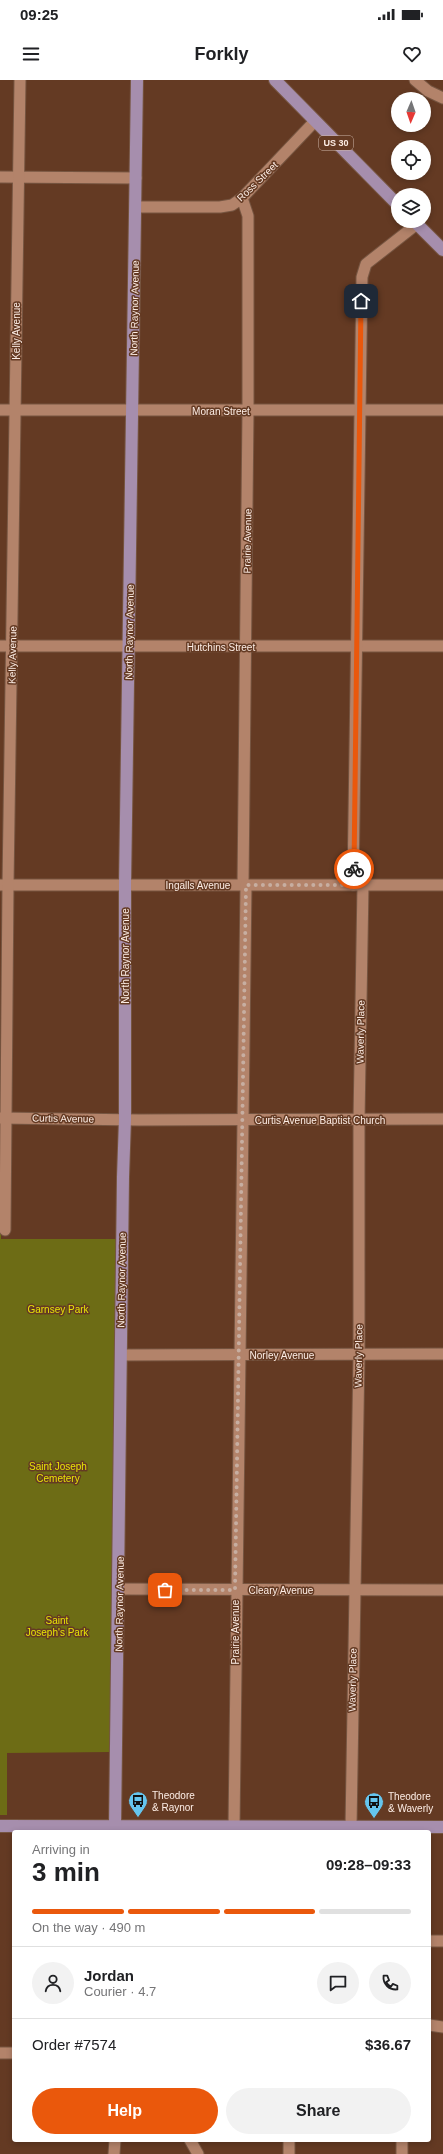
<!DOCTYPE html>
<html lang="en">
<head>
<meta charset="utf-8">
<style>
  :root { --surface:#fff; --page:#f2f2f2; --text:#202124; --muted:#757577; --line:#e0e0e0; --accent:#ea580c }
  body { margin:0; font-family:Arial,sans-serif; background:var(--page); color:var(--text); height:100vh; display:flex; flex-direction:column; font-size:15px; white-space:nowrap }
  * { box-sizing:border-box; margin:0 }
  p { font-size:13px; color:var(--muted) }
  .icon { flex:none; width:22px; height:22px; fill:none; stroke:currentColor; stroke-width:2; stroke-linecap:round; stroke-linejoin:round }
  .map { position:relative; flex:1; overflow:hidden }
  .panel { position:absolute; left:12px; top:1750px; width:419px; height:312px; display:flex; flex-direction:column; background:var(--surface); border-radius:4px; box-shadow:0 2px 6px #0003 }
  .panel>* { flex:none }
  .needle { width:26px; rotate:182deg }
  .buttons { position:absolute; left:391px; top:12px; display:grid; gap:8px }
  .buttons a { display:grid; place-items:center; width:40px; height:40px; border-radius:50%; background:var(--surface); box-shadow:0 2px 6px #0003; font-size:20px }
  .pin { position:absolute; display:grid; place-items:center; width:34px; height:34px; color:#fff; margin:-17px; border-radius:8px; box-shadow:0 2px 6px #0006 }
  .courier { position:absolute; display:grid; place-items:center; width:40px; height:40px; margin:-20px; border:3px solid #ea580c; border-radius:50%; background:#fff; color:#222; box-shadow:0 1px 5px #0007 }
  .overview em { font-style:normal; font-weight:700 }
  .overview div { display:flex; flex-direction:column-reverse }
  .overview { display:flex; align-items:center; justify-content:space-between; height:68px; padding:0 20px }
  h1 { font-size:26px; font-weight:700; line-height:30px }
  .bar { display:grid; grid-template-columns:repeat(4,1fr); gap:6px 4px; align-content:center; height:48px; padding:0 20px }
  .bar i { height:5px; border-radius:3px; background:var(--line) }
  .bar .selected { background:var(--accent) }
  .bar p { grid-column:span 4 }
  .line { display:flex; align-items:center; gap:10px; padding:0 20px; border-top:1px solid var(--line) }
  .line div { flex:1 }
  .round { display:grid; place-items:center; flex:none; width:42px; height:42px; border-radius:21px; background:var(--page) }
  .button { display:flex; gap:8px; margin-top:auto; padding:8px 20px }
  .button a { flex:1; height:46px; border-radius:24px; background:var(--accent); color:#fff; font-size:16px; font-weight:700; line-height:46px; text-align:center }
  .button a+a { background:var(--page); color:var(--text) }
  .status { display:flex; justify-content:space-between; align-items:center; height:28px; padding:0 20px; background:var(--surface); direction:ltr }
  .status svg { height:11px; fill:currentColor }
  header { display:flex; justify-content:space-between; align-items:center; height:52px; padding:0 20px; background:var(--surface); font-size:18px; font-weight:700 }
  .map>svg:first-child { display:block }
  .green { fill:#6d6c15 }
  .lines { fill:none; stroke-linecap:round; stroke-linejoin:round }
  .minor-casing { stroke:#765541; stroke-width:13 }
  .major-casing { stroke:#765541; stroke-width:14 }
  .minor { stroke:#b3836a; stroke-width:11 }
  .major { stroke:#a68ead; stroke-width:12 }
  .done { stroke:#c7aea1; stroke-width:4; stroke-dasharray:0 7.2 }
  .route { stroke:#ea580c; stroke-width:5 }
  .labels { text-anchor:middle; stroke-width:3; stroke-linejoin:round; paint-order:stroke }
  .shield { fill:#643a23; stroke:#cfb7ab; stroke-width:1 }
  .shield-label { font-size:9px; font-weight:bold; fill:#fdede5 }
  .street-label { font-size:10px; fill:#fdede5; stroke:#643a23 }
  .park-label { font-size:10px; fill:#e7e406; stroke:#643a23 }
  .poi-label { font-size:10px; fill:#fdede5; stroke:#643a23; text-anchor:start }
</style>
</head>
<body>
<div class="status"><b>09:25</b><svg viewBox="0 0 49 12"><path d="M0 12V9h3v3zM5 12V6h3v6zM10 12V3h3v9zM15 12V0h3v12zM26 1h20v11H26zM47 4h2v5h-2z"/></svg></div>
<header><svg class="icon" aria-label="menu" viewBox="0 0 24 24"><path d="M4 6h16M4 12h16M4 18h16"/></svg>Forkly<svg class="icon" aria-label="heart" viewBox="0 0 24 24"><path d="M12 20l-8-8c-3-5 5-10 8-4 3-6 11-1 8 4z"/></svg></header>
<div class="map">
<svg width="443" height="2074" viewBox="0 0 443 2074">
  <rect width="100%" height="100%" fill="#643a23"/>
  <polygon class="green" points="0,1056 2,1056 1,1159 118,1159 111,1672 7,1673 7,1735 0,1735"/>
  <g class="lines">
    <defs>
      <g id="minor">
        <polyline points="415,0 428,11 443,18"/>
        <polyline points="0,97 136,98"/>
        <polyline points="242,118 248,136 248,331 243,805"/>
        <polyline points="136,127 220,127 232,125 242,118 315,41"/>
        <polyline points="0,330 443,330"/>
        <polyline points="0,566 443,566"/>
        <polyline points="0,805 443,805"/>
        <polyline points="353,805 362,197 366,184 417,144"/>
        <polyline points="1,1038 139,1040 443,1039"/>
        <polyline points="5,1150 8,805 20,0"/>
        <polyline points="121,1275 443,1274"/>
        <polyline points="119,1509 443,1510"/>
        <polyline points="234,1747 246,805"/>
        <polyline points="351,1747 359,1275 359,1040 363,805"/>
        <polyline points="429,1861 443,1861"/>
        <polyline points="429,1945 443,1947"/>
        <polyline points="0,1973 14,1973"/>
        <polyline points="190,2060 198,2074"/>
        <polyline points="114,2074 115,2060"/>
        <polyline points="289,2074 289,2060"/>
        <polyline points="402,2074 402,2060"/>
      </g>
      <g id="major">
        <polyline points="275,0 398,125"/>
        <polyline points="414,141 443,170"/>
        <polyline points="0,1746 443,1747"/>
        <polyline points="115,1747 123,1097 125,1039 125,805 137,0"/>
      </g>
    </defs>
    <use href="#minor" class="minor-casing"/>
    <use href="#major" class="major-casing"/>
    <use href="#minor" class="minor"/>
    <use href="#major" class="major"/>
  </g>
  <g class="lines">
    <polyline class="done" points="165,1510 235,1510 246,805 354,805 354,789"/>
    <polyline class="route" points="354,789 361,221"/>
  </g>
  <defs>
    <symbol id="bus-pin" viewBox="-11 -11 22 30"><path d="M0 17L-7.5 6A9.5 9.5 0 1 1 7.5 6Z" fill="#65c5ee" stroke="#643a23"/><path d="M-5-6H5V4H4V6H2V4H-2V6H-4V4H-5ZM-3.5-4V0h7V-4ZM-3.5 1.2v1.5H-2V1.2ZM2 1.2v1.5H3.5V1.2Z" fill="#111"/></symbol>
  </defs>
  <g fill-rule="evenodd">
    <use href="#bus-pin" x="127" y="1710" width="22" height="30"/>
    <use href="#bus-pin" x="363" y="1711" width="22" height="30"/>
  </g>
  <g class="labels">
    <rect class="shield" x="319" y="56" width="34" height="14" rx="3"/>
    <g class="shield-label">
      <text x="336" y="66">US 30</text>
    </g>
    <g class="street-label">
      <text transform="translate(257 101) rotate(-44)" y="4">Ross Street</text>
      <text transform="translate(134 228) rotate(-89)" y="4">North Raynor Avenue</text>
      <text transform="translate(16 251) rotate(-90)" y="4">Kelly Avenue</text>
      <text x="221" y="335">Moran Street</text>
      <text transform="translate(247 461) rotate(-89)" y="4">Prairie Avenue</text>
      <text transform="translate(129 552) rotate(-89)" y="4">North Raynor Avenue</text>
      <text x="221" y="571">Hutchins Street</text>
      <text transform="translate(12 575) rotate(-89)" y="4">Kelly Avenue</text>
      <text x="198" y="809">Ingalls Avenue</text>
      <text transform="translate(125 876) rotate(-90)" y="4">North Raynor Avenue</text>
      <text transform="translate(360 952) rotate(-89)" y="4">Waverly Place</text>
      <text transform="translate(63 1038) rotate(1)" y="4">Curtis Avenue</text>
      <text x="320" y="1044">Curtis Avenue Baptist Church</text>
      <text transform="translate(121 1200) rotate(-89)" y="4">North Raynor Avenue</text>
      <text x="282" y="1279">Norley Avenue</text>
      <text transform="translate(358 1276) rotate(-89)" y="4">Waverly Place</text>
      <text x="281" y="1514">Cleary Avenue</text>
      <text transform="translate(119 1524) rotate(-89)" y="4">North Raynor Avenue</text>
      <text transform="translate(235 1552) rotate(-90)" y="4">Prairie Avenue</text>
      <text transform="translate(352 1600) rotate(-89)" y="4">Waverly Place</text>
    </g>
    <g class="park-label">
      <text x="58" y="1233">Garnsey Park</text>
      <text x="58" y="1390">Saint Joseph<tspan x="58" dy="12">Cemetery</tspan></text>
      <text x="57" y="1544">Saint<tspan x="57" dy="12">Joseph's Park</tspan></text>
    </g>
    <g class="poi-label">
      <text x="152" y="1719">Theodore<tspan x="152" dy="12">&amp; Raynor</tspan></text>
      <text x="388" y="1720">Theodore<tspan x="388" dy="12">&amp; Waverly</tspan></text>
    </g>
  </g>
</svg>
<div class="buttons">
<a><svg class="needle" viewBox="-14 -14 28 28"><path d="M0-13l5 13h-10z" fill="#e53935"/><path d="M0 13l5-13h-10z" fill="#757577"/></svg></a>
<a><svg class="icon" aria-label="locate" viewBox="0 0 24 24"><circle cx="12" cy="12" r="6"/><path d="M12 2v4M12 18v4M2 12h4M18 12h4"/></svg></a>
<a><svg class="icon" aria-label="layers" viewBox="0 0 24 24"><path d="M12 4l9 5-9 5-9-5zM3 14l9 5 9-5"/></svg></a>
</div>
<div class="pin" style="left:165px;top:1510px;background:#ea580c"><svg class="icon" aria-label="bag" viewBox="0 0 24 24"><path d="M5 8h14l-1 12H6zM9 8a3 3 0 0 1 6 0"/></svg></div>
<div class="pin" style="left:361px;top:221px;background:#1f2937"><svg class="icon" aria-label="home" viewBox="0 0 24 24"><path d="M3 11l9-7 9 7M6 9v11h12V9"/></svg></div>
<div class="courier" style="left:354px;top:789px"><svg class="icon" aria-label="bike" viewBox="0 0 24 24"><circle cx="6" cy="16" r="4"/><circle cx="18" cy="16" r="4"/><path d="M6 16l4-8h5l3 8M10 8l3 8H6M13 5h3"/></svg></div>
<section class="panel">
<div class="overview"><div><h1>3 min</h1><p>Arriving in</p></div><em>09:28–09:33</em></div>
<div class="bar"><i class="selected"></i><i class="selected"></i><i class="selected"></i><i></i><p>On the way · 490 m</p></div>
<div class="line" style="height:72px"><a class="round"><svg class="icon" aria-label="person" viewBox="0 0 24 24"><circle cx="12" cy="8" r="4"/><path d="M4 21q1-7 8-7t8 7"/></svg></a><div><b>Jordan</b><p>Courier · 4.7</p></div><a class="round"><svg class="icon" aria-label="chat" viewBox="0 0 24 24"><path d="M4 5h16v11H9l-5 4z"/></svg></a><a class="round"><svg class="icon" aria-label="phone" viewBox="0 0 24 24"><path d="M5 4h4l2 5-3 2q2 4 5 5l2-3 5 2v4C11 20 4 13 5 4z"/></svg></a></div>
<div class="line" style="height:52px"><div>Order #7574</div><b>$36.67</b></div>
<div class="button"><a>Help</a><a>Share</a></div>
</section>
</div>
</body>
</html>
